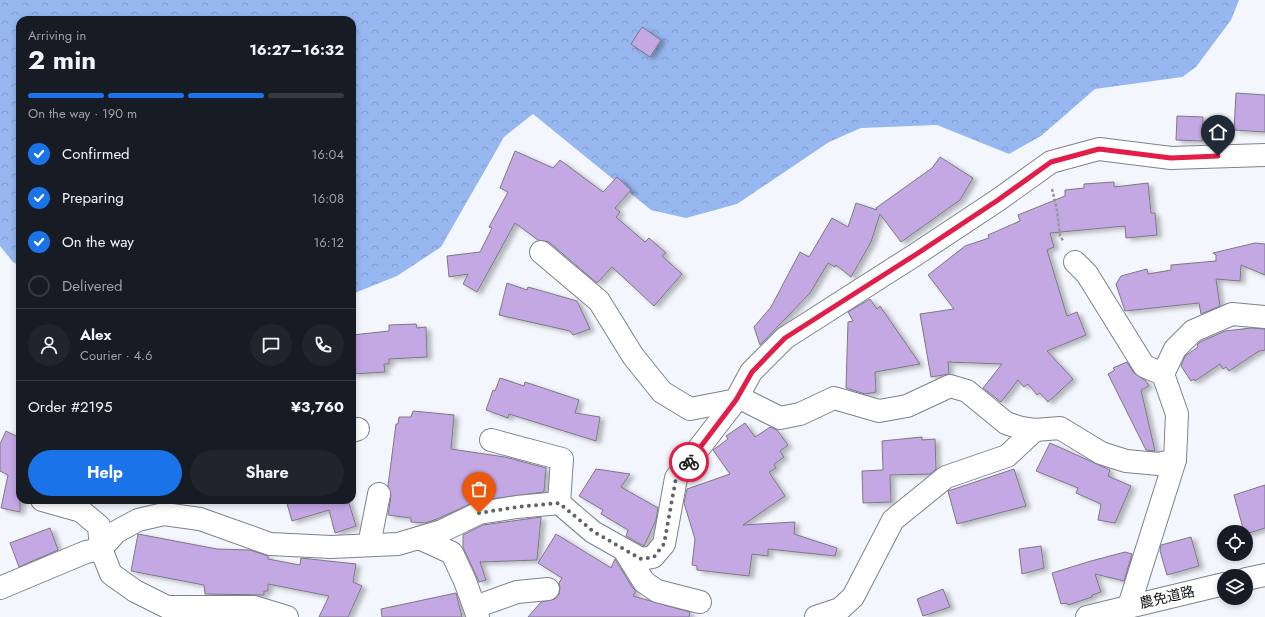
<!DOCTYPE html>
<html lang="en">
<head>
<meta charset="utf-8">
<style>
  :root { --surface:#171b24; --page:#20242c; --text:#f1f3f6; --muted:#9ea1a6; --line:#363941; --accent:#1a73e8 }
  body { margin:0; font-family:Jost,"Noto Sans JP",sans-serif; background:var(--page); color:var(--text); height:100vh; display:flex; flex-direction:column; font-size:15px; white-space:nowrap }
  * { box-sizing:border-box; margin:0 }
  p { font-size:13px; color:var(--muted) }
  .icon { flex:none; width:22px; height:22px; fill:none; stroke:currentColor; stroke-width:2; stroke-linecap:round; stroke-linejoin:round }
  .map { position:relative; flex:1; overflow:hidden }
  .drawer { position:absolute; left:16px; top:16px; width:340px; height:488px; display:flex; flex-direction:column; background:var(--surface); border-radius:12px; box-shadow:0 2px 6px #0003 }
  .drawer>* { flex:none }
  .controls { position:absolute; left:1217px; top:525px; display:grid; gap:8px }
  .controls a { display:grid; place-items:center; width:36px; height:36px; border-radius:50%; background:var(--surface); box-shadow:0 2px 6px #0003; font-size:20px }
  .pin { position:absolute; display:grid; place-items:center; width:34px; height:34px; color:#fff; margin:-41px -17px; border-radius:50% 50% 50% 0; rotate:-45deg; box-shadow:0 0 4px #0007 }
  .pin .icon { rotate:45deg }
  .courier { position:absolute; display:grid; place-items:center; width:40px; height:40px; margin:-20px; border:3px solid #e11d48; border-radius:50%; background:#fff; color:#222; box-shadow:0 1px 5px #0007 }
  .head em { font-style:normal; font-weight:700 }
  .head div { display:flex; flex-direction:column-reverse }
  .head { display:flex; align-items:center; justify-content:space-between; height:68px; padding:0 12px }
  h1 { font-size:26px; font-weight:700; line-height:30px }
  .bar { display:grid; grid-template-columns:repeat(4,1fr); gap:6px 4px; align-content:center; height:48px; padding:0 12px }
  .bar i { height:5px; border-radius:3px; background:var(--line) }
  .bar .active { background:var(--accent) }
  .bar p { grid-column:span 4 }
  .line { display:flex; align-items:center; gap:10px; padding:0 12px; border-top:1px solid var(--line) }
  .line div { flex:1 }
  .round { display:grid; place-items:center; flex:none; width:42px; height:42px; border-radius:21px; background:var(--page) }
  ol { padding:0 12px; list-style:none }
  li { display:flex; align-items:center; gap:12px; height:44px }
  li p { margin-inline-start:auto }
  li .icon { padding:4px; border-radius:50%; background:var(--accent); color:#fff; stroke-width:4 }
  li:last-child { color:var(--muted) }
  li i { width:22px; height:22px; border:2px solid var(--line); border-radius:50% }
  .button { display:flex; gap:8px; margin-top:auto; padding:8px 12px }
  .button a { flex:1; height:46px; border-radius:24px; background:var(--accent); color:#fff; font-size:16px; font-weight:700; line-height:46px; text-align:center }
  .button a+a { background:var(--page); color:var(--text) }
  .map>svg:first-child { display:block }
  .forest { fill:url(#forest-crowns) }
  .building { fill:#c3a8e4; stroke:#7d7883; filter:url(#shadow) }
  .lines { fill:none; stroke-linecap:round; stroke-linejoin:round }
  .minor-casing { stroke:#7c828c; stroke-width:24 }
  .path { stroke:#93969b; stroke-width:2.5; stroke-dasharray:3 2; stroke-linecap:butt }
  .minor { stroke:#fff; stroke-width:22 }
  .done { stroke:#606368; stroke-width:4; stroke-dasharray:0 7.2 }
  .route { stroke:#e11d48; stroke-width:5 }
  .labels { text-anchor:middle; stroke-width:3; stroke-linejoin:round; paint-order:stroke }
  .street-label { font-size:14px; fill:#111317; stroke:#fff }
</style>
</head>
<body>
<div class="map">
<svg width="1265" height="617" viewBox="0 0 1265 617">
  <defs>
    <pattern id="forest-crowns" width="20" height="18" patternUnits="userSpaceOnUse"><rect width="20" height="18" fill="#96b7ef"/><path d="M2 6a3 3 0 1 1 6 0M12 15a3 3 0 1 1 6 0" fill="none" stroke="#809ccc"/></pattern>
    <filter id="shadow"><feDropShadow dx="4.5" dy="2.5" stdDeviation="2" flood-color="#0004"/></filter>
  </defs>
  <rect width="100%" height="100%" fill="#f3f7fd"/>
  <polygon class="forest" points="0,0 1239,0 1231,20 1196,67 1182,77 1095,89 1041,136 1009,154 937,125 861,128 829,142 737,204 686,218 651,210 533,114 504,137 441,247 397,276 352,294 352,20 20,20 20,266 13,262 0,246"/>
  <g class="building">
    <polygon points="642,27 661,40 650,57 631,44"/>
    <polygon points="1236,93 1265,95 1265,132 1234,130"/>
    <polygon points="1177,116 1203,117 1202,141 1176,140"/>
    <polygon points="515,151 553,168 560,160 603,192 617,177 631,190 615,208 620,212 616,217 645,242 649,238 666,253 662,256 682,274 654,306 612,267 597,283 549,242 538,240 515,223 477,292 463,284 468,274 449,277 447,256 480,252 492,228 489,227 508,192 500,188"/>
    <polygon points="940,157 973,178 960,200 901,242 880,214 871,242 851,277 836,265 835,267 828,263 810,293 760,345 754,327 771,307 800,252 809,257 832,218 848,227 856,203 877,210 876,208 932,168"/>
    <polygon points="1114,182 1114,187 1148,183 1151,213 1155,213 1157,235 1126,238 1125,226 1050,233 1054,247 1047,250 1067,316 1077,312 1086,335 1047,351 1073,379 1048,402 1040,393 1037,395 1028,384 1024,387 1018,380 1001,402 983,388 1002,364 948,362 949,374 931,377 920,314 954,309 928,275 965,246 989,238 988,235 1020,221 1018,215 1065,196 1065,190 1084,188 1084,184"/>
    <polygon points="1255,243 1265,244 1265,275 1241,265 1240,281 1216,279 1220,306 1201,314 1199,303 1125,311 1116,284 1121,276 1147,269 1148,274 1171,270 1171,265 1216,261 1216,255 1213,253"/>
    <polygon points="507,283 527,290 528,287 577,301 590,329 573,335 570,331 499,315"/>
    <polygon points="870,299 877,309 880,306 920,364 875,372 876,392 865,394 846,388 848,322 853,321 848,312"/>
    <polygon points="416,324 417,328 426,327 427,357 389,359 389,364 384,364 385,372 352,374 352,335 389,331 389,325"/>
    <polygon points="1251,328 1265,329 1265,350 1259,351 1229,371 1226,367 1223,369 1220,364 1195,381 1194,379 1191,381 1181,366 1185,356 1198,347 1197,345 1200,342 1225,331"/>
    <polygon points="1127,362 1134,373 1146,381 1149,386 1141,390 1155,451 1146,450 1108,374 1115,370 1113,368"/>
    <polygon points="500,378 524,386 525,382 579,400 575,413 600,417 596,441 509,414 508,418 486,410 493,390 495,391"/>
    <polygon points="413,411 454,415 451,449 505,457 546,468 544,492 477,501 437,519 425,523 411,522 411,518 388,515 391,496 388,486 396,424 398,424 399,417 411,417"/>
    <polygon points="745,423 755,437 770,427 777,430 788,445 780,451 784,457 774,464 776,468 769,472 785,496 743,525 795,522 794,534 837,548 835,556 768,549 768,556 752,554 749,576 697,570 697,566 692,565 695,539 684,503 687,489 730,474 713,450 728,439 726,436"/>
    <polygon points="6,431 20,438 20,512 1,508 8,475 0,471 0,444"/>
    <polygon points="922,437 922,440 935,439 936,469 930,474 890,475 891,502 863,503 862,471 883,470 882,441"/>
    <polygon points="1050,443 1110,470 1108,476 1131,486 1115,523 1098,520 1101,504 1076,493 1078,488 1036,471"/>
    <polygon points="596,469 630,474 621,487 658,508 656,520 644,546 626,536 628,530 601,514 603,510 579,496"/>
    <polygon points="1014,469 1026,506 957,524 948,491"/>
    <polygon points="1265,485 1265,528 1246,534 1246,532 1244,532 1234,495"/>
    <polygon points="286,500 348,500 356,526 335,533 329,510 292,521"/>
    <polygon points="541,517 537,560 480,562 486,580 479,582 463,547 463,535 483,525"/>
    <polygon points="50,528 58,550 19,567 10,543"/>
    <polygon points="138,534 217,549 250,550 268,556 268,559 300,565 301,558 356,564 353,582 362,586 348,617 319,617 329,596 268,584 268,591 264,591 264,595 205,594 204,585 131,571"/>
    <polygon points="556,534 611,568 615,559 632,587 636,591 633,596 690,612 689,617 528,617 541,602 555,599 559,594 560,588 559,583 562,578 538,563"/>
    <polygon points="1191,537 1199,566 1167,575 1160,551 1161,545"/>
    <polygon points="1041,546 1044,568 1022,574 1019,549"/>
    <polygon points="1125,552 1132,554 1124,581 1095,574 1101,592 1092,595 1092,597 1068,605 1067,603 1061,604 1052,573 1091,561"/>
    <polygon points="943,589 950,607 923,616 917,599"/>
    <polygon points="456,593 462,617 382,617 381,609"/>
  </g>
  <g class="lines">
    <defs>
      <g id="minor">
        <polyline points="541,252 599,301 633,356 662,392 690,409 742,399 780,418 800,414 834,398 879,411 907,406 950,386 967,391 1006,423 1021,428 1035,430 1060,428 1101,453 1126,461 1159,464 1175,460"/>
        <polyline points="1075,262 1087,274 1144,366 1163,374"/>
        <polyline points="352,431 358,429"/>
        <polyline points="491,440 562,459 559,503"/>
        <polyline points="42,500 81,511 99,526 101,549 111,574 135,591 167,607 254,607 287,617"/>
        <polyline points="419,538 452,553 465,581 478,617"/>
        <polyline points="369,545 379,494"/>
        <polyline points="624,550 644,582 657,591 700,602"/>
        <polyline points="1246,579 1265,575"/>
        <polyline points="0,588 86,552 101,549 116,532 138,520 164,514 200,519 270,544 331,547 398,544 442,531 479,513 517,507 559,503 593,532 641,559 653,557 664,544 676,478 736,400 751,372 785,338 915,255 998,200 1051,162 1099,149 1171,158 1265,155"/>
        <polyline points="1129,606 1175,460 1177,414 1163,374 1175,349 1193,331 1232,314 1265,317"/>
        <polyline points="475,607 517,592 548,589"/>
        <polyline points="816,617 840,609 853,597 893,520 946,477 1007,456 1035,430"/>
        <polyline points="1087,617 1224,584"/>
      </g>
    </defs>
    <use href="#minor" class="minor-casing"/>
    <polyline class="path" points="1052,189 1057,210 1060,236 1064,242"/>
    <use href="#minor" class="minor"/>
  </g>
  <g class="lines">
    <polyline class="done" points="479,513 517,507 559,503 594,532 603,537 641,559 654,557 664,544 676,478 689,462"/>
    <polyline class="route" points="689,462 736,400 752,372 785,338 915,255 998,200 1051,162 1099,149 1171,158 1218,156"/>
  </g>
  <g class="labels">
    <g class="street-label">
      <text transform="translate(1167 597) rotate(-13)" y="5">農免道路</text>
    </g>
  </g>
</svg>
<div class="controls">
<a><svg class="icon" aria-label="locate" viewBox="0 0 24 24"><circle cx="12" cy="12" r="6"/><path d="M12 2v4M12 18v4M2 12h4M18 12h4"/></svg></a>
<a><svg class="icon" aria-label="layers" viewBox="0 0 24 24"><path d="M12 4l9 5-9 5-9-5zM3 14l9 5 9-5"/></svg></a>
</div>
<div class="pin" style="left:479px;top:513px;background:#ea580c"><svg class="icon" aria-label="bag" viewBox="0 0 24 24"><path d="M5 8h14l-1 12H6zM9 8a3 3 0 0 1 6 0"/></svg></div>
<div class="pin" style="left:1218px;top:156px;background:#1f2937"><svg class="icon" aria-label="home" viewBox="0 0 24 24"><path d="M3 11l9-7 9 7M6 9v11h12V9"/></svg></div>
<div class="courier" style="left:689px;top:462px"><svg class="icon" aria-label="bike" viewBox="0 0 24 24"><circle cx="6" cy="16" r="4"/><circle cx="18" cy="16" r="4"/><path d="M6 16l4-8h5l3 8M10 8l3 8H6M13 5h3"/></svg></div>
<section class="drawer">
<div class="head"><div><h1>2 min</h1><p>Arriving in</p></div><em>16:27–16:32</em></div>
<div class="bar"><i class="active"></i><i class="active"></i><i class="active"></i><i></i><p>On the way · 190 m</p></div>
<ol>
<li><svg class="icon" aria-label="check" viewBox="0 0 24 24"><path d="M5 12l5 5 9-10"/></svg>Confirmed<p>16:04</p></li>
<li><svg class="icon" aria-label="check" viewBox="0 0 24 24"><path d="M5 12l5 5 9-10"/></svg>Preparing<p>16:08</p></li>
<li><svg class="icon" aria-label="check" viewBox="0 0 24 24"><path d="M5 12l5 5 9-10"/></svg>On the way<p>16:12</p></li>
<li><i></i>Delivered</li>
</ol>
<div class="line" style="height:72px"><a class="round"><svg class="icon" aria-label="person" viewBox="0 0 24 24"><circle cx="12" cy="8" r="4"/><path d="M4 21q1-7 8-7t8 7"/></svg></a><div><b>Alex</b><p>Courier · 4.6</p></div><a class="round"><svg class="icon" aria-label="chat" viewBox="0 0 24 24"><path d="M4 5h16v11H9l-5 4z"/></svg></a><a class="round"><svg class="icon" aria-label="phone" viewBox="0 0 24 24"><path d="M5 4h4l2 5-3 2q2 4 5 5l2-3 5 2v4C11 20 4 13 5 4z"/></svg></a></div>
<div class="line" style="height:52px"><div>Order #2195</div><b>¥3,760</b></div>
<div class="button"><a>Help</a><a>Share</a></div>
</section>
</div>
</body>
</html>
